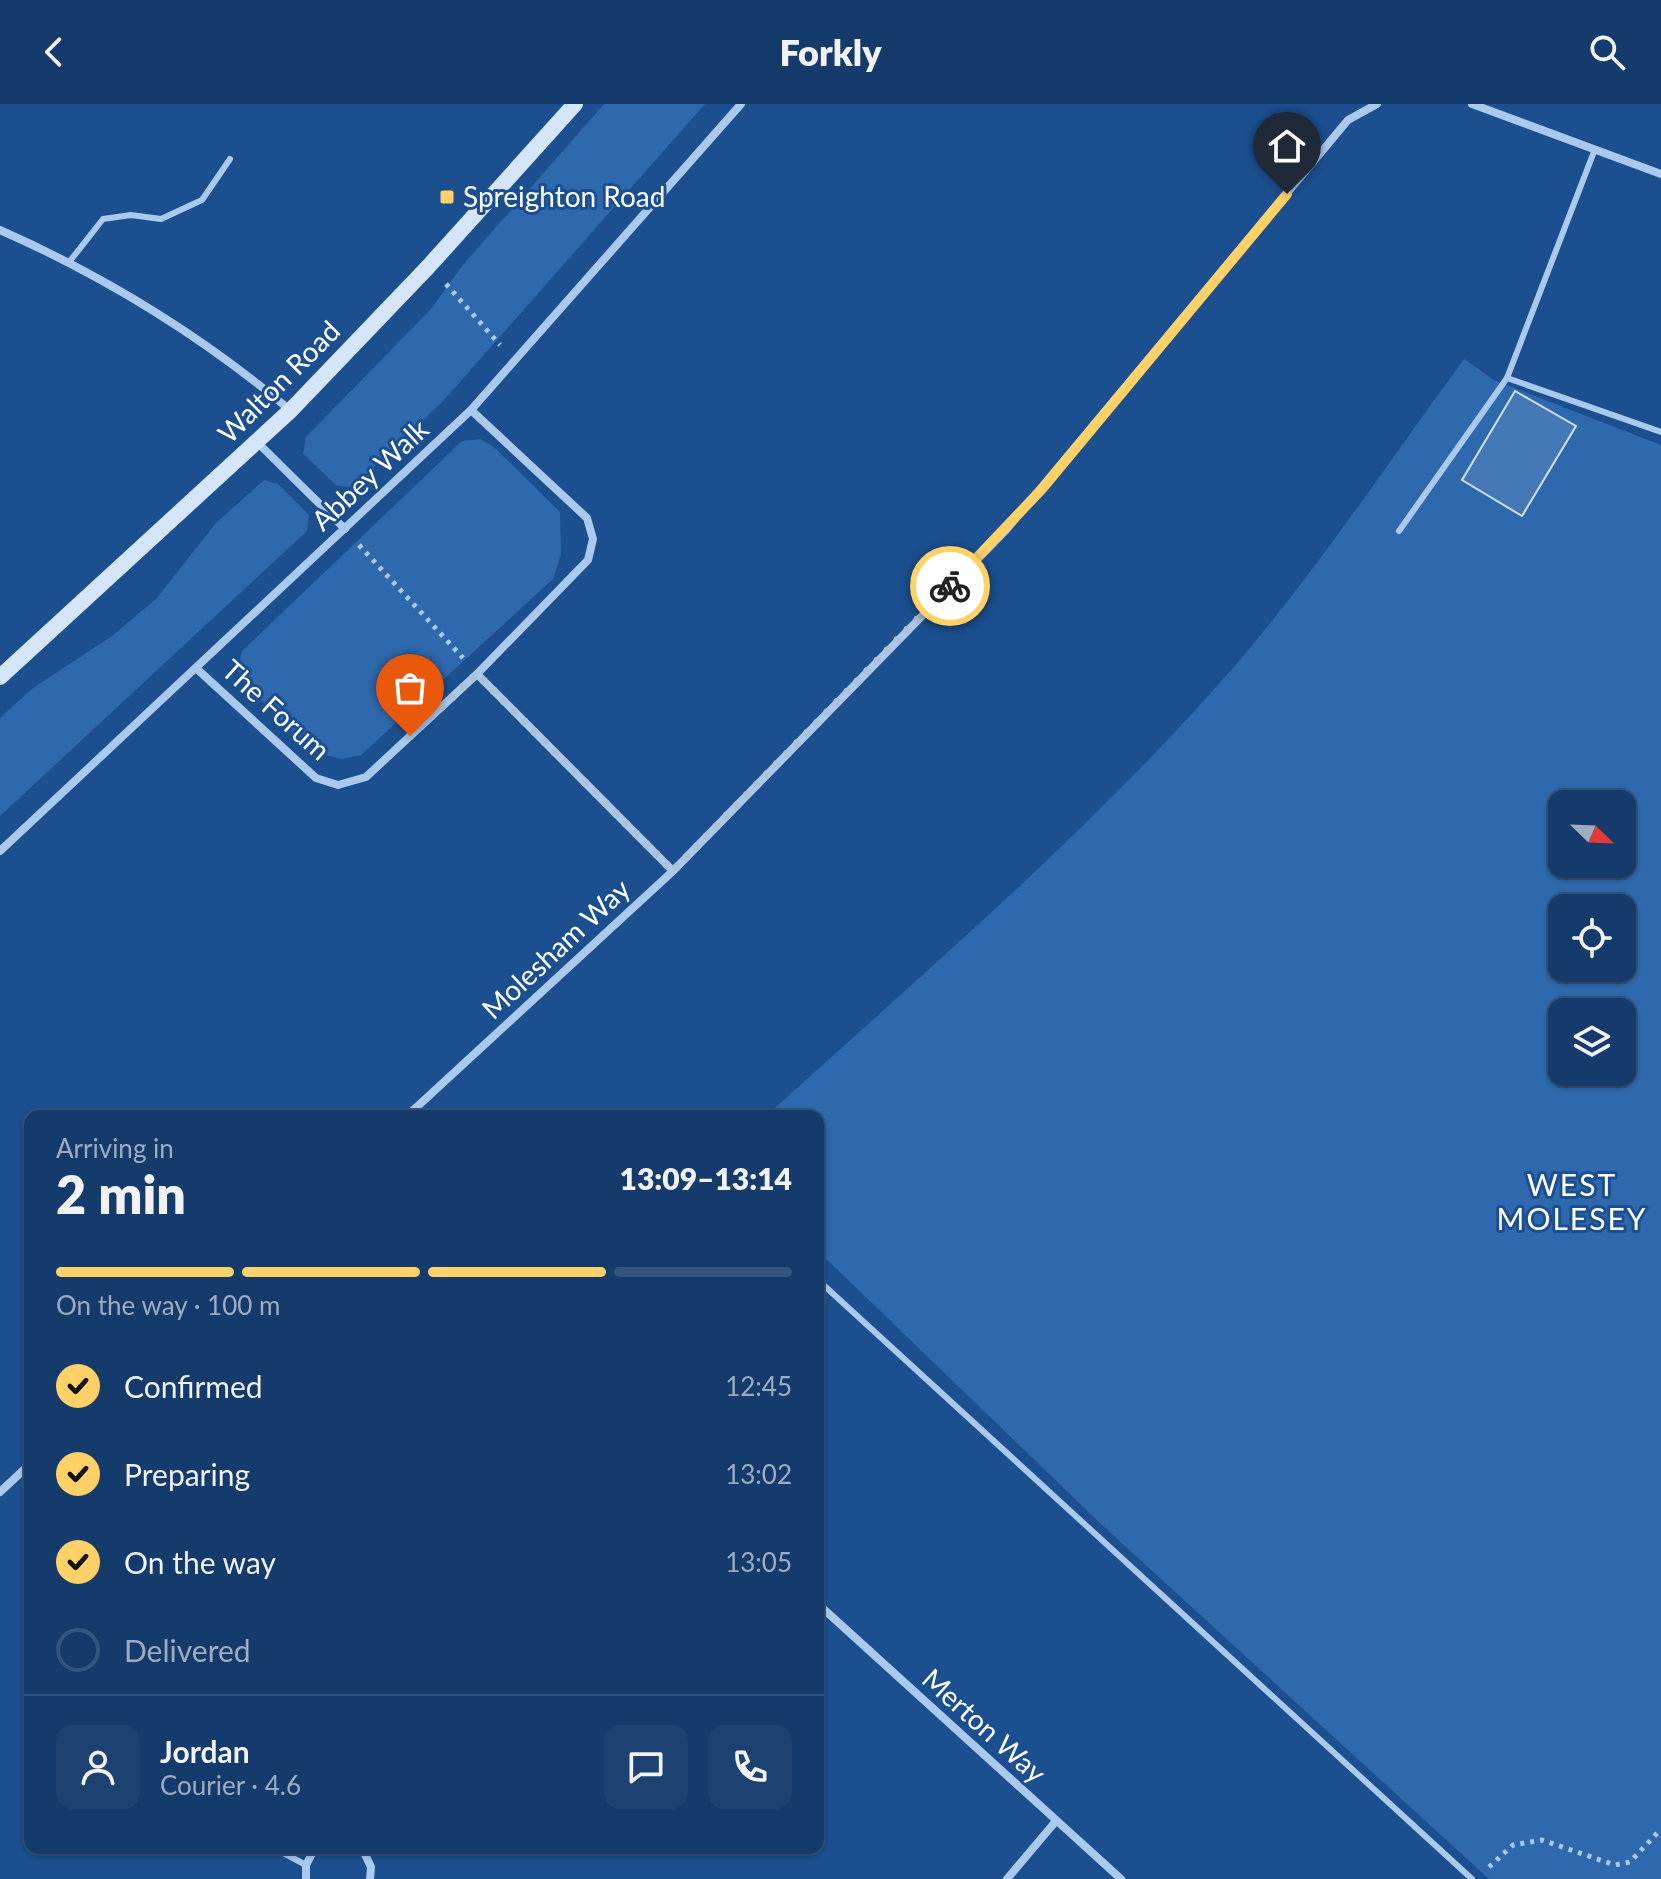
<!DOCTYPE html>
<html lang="en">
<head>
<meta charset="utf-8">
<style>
  :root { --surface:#143b6b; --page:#1d4271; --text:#f1f3f6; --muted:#9dadc1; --line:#33557e; --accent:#ffd166 }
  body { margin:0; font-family:Lato,sans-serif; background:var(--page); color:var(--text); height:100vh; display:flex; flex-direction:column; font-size:30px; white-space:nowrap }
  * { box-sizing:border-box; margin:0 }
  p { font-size:26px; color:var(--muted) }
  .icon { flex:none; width:44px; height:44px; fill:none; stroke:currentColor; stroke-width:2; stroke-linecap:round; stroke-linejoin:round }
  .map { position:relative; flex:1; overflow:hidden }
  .side { position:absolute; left:24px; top:1006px; width:800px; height:744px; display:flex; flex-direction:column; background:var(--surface); border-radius:16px; box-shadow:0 2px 6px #0004,0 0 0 2px var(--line) }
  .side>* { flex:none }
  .needle { width:52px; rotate:113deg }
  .controls { position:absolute; left:1548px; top:686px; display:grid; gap:16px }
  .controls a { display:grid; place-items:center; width:88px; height:88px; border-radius:16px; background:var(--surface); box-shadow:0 2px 6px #0004,0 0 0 2px var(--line); font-size:40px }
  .pin { position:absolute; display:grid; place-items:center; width:68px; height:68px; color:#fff; margin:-82px -34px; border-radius:50% 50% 50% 0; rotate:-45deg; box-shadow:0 0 8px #0007 }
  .pin .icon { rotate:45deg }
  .courier { position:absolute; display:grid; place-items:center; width:80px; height:80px; margin:-40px; border:6px solid #ffd166; border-radius:50%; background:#fff; color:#222; box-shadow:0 2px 10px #0007 }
  .headline em { font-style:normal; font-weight:800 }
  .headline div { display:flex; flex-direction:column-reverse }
  .headline { display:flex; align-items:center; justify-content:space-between; height:136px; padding:0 32px }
  h1 { font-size:52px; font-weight:800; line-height:60px }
  .bar { display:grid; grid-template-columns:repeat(4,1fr); gap:12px 8px; align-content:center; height:96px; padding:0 32px }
  .bar i { height:10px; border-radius:6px; background:var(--line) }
  .bar .active { background:var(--accent) }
  .bar p { grid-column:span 4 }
  .line { display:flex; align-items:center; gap:20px; padding:0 32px; border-top:2px solid var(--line) }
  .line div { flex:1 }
  .round { display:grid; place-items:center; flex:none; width:84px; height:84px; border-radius:16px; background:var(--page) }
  ol { padding:0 32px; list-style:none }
  li { display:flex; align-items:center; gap:24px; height:88px }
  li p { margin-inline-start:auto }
  li .icon { padding:8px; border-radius:50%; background:var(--accent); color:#111; stroke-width:4 }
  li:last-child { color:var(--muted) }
  li i { width:44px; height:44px; border:4px solid var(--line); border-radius:50% }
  header { display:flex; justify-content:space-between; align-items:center; height:104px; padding:0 32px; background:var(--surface); font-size:36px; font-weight:800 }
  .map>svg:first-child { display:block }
  .green { fill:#2e69ad; fill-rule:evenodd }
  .building { fill:#4478b7; stroke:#cfe3fa; stroke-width:2 }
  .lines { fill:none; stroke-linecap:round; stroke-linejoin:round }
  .path { stroke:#a9c9ee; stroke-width:5; stroke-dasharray:4 6; stroke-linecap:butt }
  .service { stroke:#a9c9ee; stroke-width:6 }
  .minor { stroke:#a9c9ee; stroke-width:8 }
  .secondary { stroke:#d6e6fa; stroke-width:16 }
  .done { stroke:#afc1d8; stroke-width:8; stroke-dasharray:0 14.4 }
  .route { stroke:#ffd166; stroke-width:10 }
  .poi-dot { fill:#ffd166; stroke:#1b4f8f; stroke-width:3 }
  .labels { text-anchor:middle; stroke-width:6; stroke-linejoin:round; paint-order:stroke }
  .poi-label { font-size:28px; fill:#fff; stroke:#1b4f8f; text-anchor:start }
  .street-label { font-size:28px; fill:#fff; stroke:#1b4f8f }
  .neighbourhood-label { font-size:30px; letter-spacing:2px; fill:#fff; stroke:#1b4f8f }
</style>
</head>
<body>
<header><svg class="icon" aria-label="back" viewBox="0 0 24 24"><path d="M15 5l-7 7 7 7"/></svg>Forkly<svg class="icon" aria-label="search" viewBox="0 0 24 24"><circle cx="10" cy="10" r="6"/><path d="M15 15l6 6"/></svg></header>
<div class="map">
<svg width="1661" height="1775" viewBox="0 0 1661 1775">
  <rect width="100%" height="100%" fill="#1b4f8f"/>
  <g class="green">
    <polygon points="604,0 705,0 444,296 353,383 337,382 303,350 306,333 431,205 462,162"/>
    <path d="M 1464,255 L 1494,276 L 1661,341 L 1661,1775 L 1489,1775 L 1102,1421 L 818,1147 L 818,1012 L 766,1012 C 919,873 1078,738 1216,583 C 1307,482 1383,365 1464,255 ZM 1562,700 L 1622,700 L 1622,760 L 1562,760 ZM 1562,804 L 1622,804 L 1622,864 L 1562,864 ZM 1562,908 L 1622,908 L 1622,968 L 1562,968 Z"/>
    <polygon points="480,335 494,343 560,408 561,451 553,475 361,651 343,655 311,648 242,576 238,563 242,547 462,337"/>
    <polygon points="264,376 278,380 309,411 307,427 0,712 0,614 33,584 112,532 156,495 216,419"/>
  </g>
  <polygon class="building" points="1515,287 1576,322 1522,412 1462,376"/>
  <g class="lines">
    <g class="path">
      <polyline points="446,180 500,241"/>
      <polyline points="359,441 463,554"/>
      <polyline points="1489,1763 1513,1741 1542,1736 1615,1761 1630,1758 1661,1725"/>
    </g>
    <g class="service">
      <polyline points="1595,45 1507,274 1661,328"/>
      <polyline points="70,157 103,115 131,111 161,115 202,96 230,55"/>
      <polyline points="1399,427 1507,274"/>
      <polyline points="818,1176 1472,1775"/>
      <polyline points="274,1744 306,1761"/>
    </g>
    <g class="minor">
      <polyline points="1472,0 1661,70"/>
      <path d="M 0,126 C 104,172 203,233 290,306"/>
      <polyline points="258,339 345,425"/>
      <polyline points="197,565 316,674 338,681 366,673 477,570 588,456 593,435 587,414 471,306"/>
      <polyline points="477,570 673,767"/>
      <polyline points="0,747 471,306 741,0"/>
      <polyline points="407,1012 673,767 1006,426 1348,16 1377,0"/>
      <polyline points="0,1388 30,1360"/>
      <polyline points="818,1500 1121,1775"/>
      <polyline points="362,1744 371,1763 370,1775"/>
      <polyline points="306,1775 306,1761 315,1744"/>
      <polyline points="1007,1775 1056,1717"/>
    </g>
    <polyline class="secondary" points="0,573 291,306 428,163 575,0"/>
  </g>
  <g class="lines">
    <polyline class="done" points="410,632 477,570 673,767 950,482"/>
    <polyline class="route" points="950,482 1042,385 1287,90"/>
  </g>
  <rect class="poi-dot" x="439" y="85" width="16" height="16" rx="4"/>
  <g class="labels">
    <g class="poi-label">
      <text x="463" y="103">Spreighton Road</text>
    </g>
    <g class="street-label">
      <text transform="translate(279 278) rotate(-45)" y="10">Walton Road</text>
      <text transform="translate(370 371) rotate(-43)" y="10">Abbey Walk</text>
      <text transform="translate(276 606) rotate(42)" y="10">The Forum</text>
      <text transform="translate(556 845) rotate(-43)" y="10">Molesham Way</text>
      <text transform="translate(984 1622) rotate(42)" y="10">Merton Way</text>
    </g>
    <g class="neighbourhood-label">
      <text x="1572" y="1092">WEST<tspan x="1572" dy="34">MOLESEY</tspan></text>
    </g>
  </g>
</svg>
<div class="controls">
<a><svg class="needle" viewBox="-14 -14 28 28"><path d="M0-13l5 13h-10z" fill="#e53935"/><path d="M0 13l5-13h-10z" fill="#9dadc1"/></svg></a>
<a><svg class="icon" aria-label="locate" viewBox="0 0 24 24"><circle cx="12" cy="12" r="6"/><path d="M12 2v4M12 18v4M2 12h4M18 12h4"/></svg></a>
<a><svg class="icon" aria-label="layers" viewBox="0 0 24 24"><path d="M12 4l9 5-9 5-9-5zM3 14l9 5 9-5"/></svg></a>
</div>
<div class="pin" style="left:410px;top:632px;background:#ea580c"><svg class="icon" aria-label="bag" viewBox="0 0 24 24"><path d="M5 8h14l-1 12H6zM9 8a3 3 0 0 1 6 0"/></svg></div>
<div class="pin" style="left:1287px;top:90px;background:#1f2937"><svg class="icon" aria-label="home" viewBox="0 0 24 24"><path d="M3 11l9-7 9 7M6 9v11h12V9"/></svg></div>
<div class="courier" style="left:950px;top:482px"><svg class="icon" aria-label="bike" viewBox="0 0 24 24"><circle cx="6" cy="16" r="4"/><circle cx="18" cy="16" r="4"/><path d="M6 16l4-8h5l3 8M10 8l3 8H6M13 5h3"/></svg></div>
<section class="side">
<div class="headline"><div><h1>2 min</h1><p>Arriving in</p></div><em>13:09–13:14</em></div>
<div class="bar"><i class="active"></i><i class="active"></i><i class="active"></i><i></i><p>On the way · 100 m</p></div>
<ol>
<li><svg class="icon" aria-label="check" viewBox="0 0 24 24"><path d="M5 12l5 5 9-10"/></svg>Confirmed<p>12:45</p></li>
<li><svg class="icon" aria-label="check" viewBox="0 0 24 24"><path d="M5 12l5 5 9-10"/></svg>Preparing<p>13:02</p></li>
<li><svg class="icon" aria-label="check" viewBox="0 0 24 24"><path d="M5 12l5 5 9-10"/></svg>On the way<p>13:05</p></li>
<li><i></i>Delivered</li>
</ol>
<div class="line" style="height:144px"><a class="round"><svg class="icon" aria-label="person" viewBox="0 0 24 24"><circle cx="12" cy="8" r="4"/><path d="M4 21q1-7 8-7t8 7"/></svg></a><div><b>Jordan</b><p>Courier · 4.6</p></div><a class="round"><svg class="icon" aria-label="chat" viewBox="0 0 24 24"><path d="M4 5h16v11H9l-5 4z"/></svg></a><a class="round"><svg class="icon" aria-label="phone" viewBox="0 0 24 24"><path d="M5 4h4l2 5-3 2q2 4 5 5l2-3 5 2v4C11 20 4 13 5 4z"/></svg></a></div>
</section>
</div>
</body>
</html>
